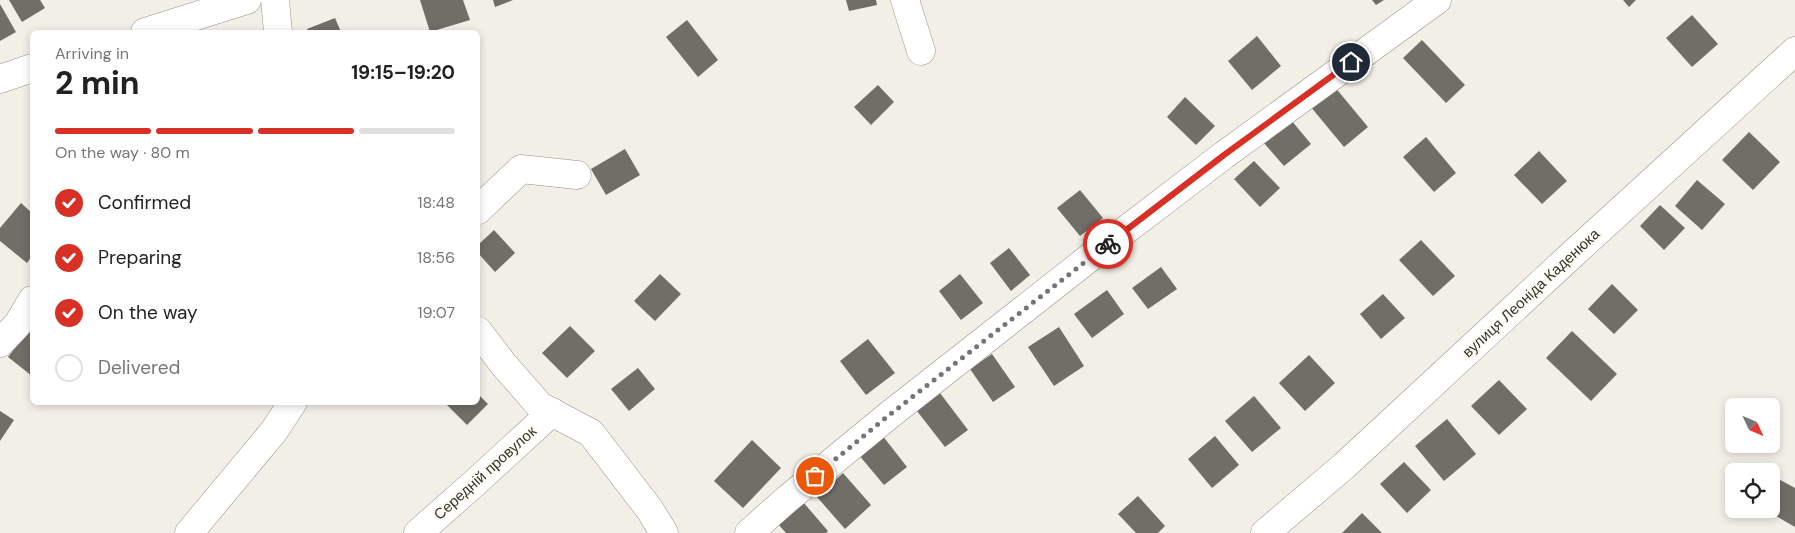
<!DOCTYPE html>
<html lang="en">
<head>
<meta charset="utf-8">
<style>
  :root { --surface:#fff; --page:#f6f6f6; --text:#222; --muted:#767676; --line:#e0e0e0; --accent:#d93025 }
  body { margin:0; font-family:"DM Sans",sans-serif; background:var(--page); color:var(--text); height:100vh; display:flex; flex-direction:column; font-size:19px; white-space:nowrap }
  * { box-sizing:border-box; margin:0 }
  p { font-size:16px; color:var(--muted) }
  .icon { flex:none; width:28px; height:28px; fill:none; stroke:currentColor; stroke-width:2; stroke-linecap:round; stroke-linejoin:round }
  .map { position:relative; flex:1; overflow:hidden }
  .drawer { position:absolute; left:30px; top:30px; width:450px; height:375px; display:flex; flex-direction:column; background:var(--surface); border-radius:8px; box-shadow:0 2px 8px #0003 }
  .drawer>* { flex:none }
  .needle { width:32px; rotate:134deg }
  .controls { position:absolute; left:1725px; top:398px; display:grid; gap:10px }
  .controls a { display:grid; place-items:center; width:55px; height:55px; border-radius:8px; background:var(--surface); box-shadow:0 2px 8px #0003; font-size:25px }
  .pin { position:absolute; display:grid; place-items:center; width:42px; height:42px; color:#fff; margin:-21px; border:2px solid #fff; border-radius:50%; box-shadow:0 1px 5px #0007 }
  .courier { position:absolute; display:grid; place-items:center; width:50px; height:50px; margin:-25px; border:4px solid #d93025; border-radius:50%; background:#fff; color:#222; box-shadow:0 1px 6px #0007 }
  .head em { font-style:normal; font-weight:700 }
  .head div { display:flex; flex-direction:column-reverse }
  .head { display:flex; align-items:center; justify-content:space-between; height:85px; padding:0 25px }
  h1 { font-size:32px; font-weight:700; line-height:38px }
  .bar { display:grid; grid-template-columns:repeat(4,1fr); gap:8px 5px; align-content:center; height:60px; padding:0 25px }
  .bar i { height:6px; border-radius:4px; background:var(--line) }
  .bar .selected { background:var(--accent) }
  .bar p { grid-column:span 4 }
  ol { padding:0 25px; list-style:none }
  li { display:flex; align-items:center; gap:15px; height:55px }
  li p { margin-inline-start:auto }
  li .icon { padding:5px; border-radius:50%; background:var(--accent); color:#fff; stroke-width:4 }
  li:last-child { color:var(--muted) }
  li i { width:28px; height:28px; border:2px solid var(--line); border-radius:50% }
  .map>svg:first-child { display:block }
  .building { fill:#706e67 }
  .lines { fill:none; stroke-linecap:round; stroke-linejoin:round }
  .minor-casing { stroke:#94928a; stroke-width:29 }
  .minor { stroke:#fff; stroke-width:28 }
  .done { stroke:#767570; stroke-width:5; stroke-dasharray:0 9 }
  .route { stroke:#d93025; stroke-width:6 }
  .labels { text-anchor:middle; stroke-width:5; stroke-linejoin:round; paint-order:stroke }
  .street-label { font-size:15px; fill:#343330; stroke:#fffcf4 }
</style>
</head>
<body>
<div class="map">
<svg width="1795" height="533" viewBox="0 0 1795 533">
  <rect width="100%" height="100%" fill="#f2efe7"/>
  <g class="building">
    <polygon points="9,0 40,0 45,8 22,22"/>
    <polygon points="420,0 463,0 470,20 430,32"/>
    <polygon points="493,0 513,0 495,7"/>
    <polygon points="846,0 876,0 877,5 849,11"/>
    <polygon points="1372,0 1384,0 1376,5"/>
    <polygon points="1623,0 1636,0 1629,7"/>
    <polygon points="0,4 16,32 0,41"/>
    <polygon points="1692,15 1718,44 1692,67 1666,38"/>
    <polygon points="335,18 341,32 308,32 307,29"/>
    <polygon points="687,20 718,60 698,77 666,37"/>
    <polygon points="1257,36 1281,66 1252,90 1228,61"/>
    <polygon points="1422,40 1465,85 1446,103 1403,58"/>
    <polygon points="878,85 894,102 871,125 854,107"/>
    <polygon points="1334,86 1368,127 1344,147 1310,106"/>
    <polygon points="1185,97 1215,126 1196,145 1167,117"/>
    <polygon points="1291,120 1311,144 1284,166 1264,143"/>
    <polygon points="1749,132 1780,162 1753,190 1722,160"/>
    <polygon points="1426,137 1456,173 1434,192 1403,157"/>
    <polygon points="625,149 640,175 606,195 591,169"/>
    <polygon points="1539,151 1567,181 1542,204 1514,175"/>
    <polygon points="1254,161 1280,188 1260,207 1234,179"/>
    <polygon points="1697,180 1725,204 1702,230 1675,206"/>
    <polygon points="1080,190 1103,218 1080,236 1057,208"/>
    <polygon points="21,203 32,213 32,256 27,263 0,241 0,228"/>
    <polygon points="1660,205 1685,228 1664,250 1640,226"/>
    <polygon points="494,230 515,253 495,272 478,253 478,245"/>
    <polygon points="1421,240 1455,276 1433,296 1399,260"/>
    <polygon points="1009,248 1030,275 1011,291 990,263"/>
    <polygon points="1161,267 1177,289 1148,309 1132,288"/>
    <polygon points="660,274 681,294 655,321 634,301"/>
    <polygon points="960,274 983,303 961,320 939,291"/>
    <polygon points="1612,284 1638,310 1614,334 1588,309"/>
    <polygon points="1107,290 1124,314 1092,338 1074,314"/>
    <polygon points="1383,294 1405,318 1381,339 1360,314"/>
    <polygon points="32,326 32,376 8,357"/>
    <polygon points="570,326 595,351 567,378 542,353"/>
    <polygon points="1059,327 1084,366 1054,386 1028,347"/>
    <polygon points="1572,331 1617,374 1591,401 1546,358"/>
    <polygon points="868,339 895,373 866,395 840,361"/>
    <polygon points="992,354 1015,387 993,402 970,369"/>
    <polygon points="1309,355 1335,383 1305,411 1279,383"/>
    <polygon points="638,368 655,389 629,411 611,389"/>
    <polygon points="1499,380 1527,409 1499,435 1471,406"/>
    <polygon points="940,393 968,430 945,447 917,411"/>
    <polygon points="478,394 488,404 467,425 444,402 478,402"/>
    <polygon points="1254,396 1281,428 1252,452 1225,421"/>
    <polygon points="0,411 14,420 0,441"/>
    <polygon points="1447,419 1476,454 1444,481 1415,446"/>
    <polygon points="882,435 907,467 884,485 858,454"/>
    <polygon points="1215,436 1239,465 1212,488 1188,459"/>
    <polygon points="752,440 781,468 743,508 714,481"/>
    <polygon points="1404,462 1431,490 1407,513 1380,484"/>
    <polygon points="843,473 871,505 845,529 817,497"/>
    <polygon points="1775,477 1795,488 1795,527 1764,509 1771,509 1771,483"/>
    <polygon points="1138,496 1165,526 1158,533 1136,533 1118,514"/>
    <polygon points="803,502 828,531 826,533 786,533 778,524"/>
    <polygon points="1362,513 1382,533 1342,533"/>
  </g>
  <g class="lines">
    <defs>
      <g id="minor">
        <polyline points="275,0 278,32"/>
        <polyline points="905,0 921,51"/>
        <polyline points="145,32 247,0"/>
        <polyline points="0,79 32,68"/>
        <polyline points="478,210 521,169 577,175"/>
        <polyline points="478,331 504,365 540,406 591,433 650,510 664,533"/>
        <polyline points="0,343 18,324 32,300"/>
        <polyline points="189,533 274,431 293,402"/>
        <polyline points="418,533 478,480 552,412"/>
        <polyline points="749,533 786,500 888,416 1097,252 1224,155 1437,0"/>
        <polyline points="1265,533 1344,466 1563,263 1795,51"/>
      </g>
    </defs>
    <use href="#minor" class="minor-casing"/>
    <use href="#minor" class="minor"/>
  </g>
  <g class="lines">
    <polyline class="done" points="815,476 888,416 1108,244"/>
    <polyline class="route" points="1108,244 1224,155 1351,62"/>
  </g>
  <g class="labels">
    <g class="street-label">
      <text transform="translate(1531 293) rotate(-43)" y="5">вулиця Леоніда Каденюка</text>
      <text transform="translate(485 473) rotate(-42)" y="5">Середній провулок</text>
    </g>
  </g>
</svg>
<div class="controls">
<a><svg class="needle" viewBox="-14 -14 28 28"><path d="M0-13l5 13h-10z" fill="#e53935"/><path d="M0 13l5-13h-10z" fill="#767676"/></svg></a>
<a><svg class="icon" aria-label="locate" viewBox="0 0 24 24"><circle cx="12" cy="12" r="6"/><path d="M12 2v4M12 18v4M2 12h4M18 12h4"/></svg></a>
</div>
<div class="pin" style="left:815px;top:476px;background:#ea580c"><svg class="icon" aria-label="bag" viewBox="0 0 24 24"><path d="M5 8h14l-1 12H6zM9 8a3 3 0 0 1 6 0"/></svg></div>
<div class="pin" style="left:1351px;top:62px;background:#1f2937"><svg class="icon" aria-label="home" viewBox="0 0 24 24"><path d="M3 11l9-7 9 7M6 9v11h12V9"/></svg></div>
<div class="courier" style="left:1108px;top:244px"><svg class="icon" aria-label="bike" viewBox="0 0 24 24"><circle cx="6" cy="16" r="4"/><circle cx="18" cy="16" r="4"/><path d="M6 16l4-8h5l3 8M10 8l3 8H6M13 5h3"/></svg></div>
<section class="drawer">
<div class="head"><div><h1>2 min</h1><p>Arriving in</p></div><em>19:15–19:20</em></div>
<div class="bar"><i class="selected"></i><i class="selected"></i><i class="selected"></i><i></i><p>On the way · 80 m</p></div>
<ol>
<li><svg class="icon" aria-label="check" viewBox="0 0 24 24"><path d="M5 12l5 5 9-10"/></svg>Confirmed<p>18:48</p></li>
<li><svg class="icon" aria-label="check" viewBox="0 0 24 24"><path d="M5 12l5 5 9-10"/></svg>Preparing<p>18:56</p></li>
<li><svg class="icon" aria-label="check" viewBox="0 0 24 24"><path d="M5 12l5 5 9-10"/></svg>On the way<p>19:07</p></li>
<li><i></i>Delivered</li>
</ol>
</section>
</div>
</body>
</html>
